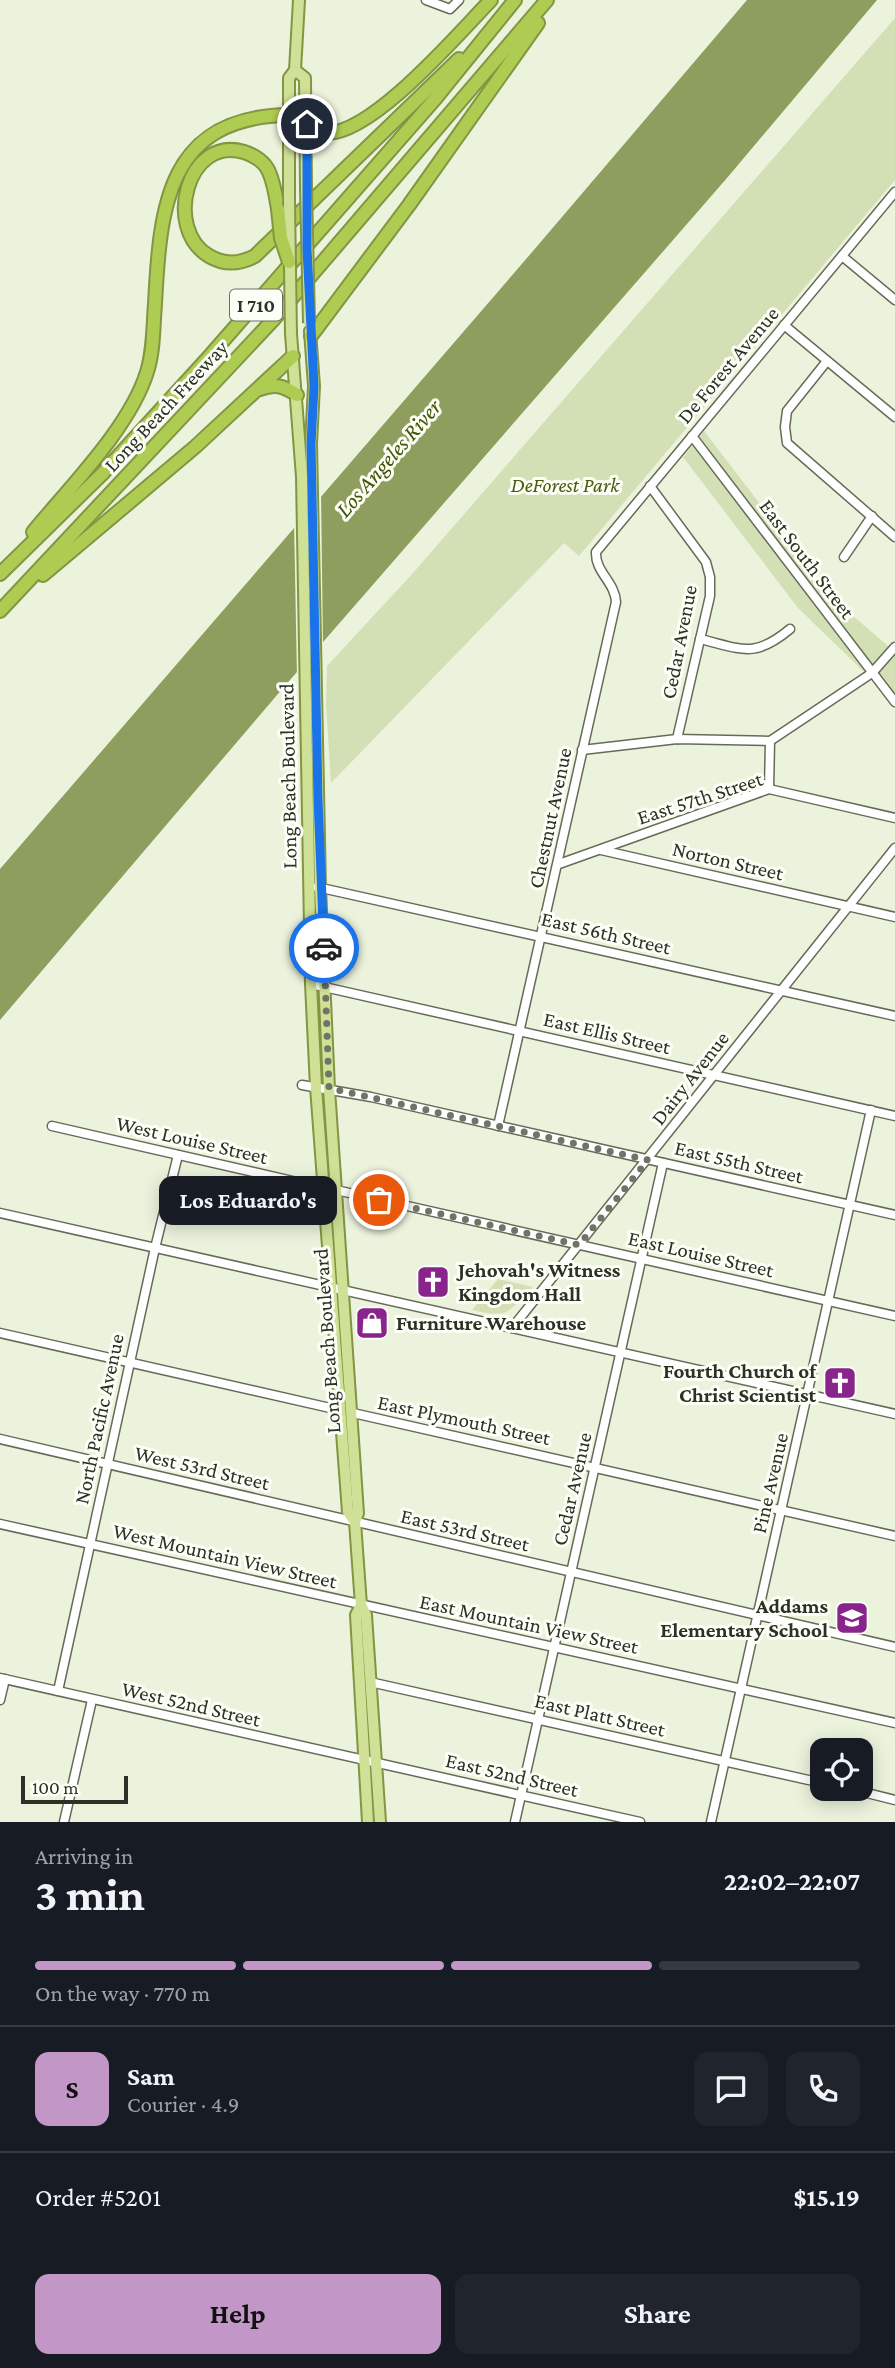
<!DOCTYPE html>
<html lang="en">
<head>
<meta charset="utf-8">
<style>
  :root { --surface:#171b24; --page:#20242c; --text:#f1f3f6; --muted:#9ea1a6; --line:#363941; --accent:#c296c6 }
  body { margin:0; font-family:"Crimson Pro",serif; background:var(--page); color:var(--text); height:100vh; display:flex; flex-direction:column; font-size:26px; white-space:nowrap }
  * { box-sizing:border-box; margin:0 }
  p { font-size:23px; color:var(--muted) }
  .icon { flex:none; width:38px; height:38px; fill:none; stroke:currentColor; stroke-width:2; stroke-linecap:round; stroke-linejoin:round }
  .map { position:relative; height:1822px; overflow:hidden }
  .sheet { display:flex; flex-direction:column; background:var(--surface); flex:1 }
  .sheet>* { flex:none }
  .controls { position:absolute; left:810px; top:1738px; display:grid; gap:14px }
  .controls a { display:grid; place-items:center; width:63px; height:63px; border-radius:14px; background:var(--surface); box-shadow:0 4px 18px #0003; font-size:35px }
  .scale { position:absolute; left:21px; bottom:18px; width:107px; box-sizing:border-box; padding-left:7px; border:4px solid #2d3027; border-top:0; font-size:19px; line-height:24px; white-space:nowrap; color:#2d3027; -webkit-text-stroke:5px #fcfff5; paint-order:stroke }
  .pin { position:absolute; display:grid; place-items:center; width:60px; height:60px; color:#fff; margin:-30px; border:4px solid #fff; border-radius:50%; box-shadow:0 2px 7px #0007 }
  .courier { position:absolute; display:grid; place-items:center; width:70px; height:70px; margin:-35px; border:5px solid #1a73e8; border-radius:50%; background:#fff; color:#222; box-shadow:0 2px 9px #0007 }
  .bubble { position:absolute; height:49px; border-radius:14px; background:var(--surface); box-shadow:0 4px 18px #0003; font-size:23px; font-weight:700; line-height:49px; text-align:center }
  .overview em { font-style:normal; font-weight:700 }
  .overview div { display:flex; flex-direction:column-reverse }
  .overview { display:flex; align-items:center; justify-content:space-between; height:119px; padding:0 35px }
  h1 { font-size:46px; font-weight:700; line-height:52px }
  .bar { display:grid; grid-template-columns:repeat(4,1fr); gap:10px 7px; align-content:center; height:84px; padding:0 35px }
  .bar i { height:9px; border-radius:5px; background:var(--line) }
  .bar .on { background:var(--accent) }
  .bar p { grid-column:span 4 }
  .line { display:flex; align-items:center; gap:18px; padding:0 35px; border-top:2px solid var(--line) }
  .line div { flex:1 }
  .round { display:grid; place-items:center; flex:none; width:74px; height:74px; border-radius:14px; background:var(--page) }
  .button { display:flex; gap:14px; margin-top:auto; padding:14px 35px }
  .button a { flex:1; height:80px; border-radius:14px; background:var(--accent); color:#111; font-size:28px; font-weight:700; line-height:80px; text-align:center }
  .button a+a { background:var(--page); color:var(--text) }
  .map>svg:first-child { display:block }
  .green { fill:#d3e0b5 }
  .water { fill:#8d9e5e }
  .pier { fill:#ecf3dd }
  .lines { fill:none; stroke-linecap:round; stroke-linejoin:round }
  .minor-casing { stroke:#656b58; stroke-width:11 }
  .major-casing { stroke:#829543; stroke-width:14 }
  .highway-casing { stroke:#829543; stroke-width:16 }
  .minor { stroke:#fff; stroke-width:8 }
  .major { stroke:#cfe097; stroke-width:10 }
  .highway { stroke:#afcc52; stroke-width:12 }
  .major-bridge-casing { stroke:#829543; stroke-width:14; stroke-linecap:butt }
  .highway-bridge-casing { stroke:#829543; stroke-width:16; stroke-linecap:butt }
  .major-bridge { stroke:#cfe097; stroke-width:10 }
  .highway-bridge { stroke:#afcc52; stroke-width:12 }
  .done { stroke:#707467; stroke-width:7; stroke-dasharray:0 12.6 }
  .route { stroke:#1a73e8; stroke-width:9 }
  .labels { text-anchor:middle; stroke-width:6; stroke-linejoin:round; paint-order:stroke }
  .shield { fill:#fcfff5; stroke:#6b6e65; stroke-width:2 }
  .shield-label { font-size:19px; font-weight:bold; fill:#2d3027 }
  .street-label { font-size:21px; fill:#2d3027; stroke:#fcfff5 }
  .park-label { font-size:21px; font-style:italic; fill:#4a5a11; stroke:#fcfff5 }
  .poi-label { font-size:21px; font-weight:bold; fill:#2d3027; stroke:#fcfff5; text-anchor:start }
  .water-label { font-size:23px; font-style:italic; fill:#445306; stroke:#fcfff5 }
</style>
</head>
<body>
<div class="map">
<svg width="895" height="1822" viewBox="0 0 895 1822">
  <rect width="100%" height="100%" fill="#ecf3dd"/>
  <g class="green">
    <polygon points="895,18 895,180 579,556 564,543 331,783 326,704 327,666 413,573"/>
    <polygon points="704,431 821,583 852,615 895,652 895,693 882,675 863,671 798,608 683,457"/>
    <path d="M 498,1279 L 533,1287 C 507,1312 510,1319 472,1310 Z"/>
  </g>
  <polygon class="water" points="747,0 877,0 727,178 283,688 0,1020 0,869 533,251"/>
  <polygon class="pier" points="321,490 323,647 297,677 294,521"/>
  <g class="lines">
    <defs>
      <g id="minor">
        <polyline points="426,0 450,9 459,0"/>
        <polyline points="842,256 895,300"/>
        <polyline points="784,325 895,417"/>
        <polyline points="827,361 787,411 785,427 787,443 895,537"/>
        <polyline points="692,436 895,702"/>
        <polyline points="650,486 706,562 710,577 710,596 677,739"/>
        <polyline points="844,557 872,516"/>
        <path d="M 700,639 C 742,649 754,659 790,629"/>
        <polyline points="582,750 677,739 770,741 872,673 895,647"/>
        <polyline points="769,789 770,741"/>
        <polyline points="601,850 895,917"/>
        <polyline points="559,864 769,789 895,818"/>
        <polyline points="317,887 895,1016"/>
        <polyline points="311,984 895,1116"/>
        <polyline points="302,1085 371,1097 895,1215"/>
        <polyline points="52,1126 323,1188"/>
        <path d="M 498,1126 L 616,602 C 615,582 595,572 596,552 L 895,192"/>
        <polyline points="336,1190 895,1316"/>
        <polyline points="0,1213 895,1414"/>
        <polyline points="512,1328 895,848"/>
        <polyline points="0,1333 339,1410"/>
        <polyline points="353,1413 895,1536"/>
        <polyline points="0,1439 895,1647"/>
        <polyline points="0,1524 895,1723"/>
        <polyline points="0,1678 640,1822"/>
        <polyline points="370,1682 822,1783"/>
        <polyline points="58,1691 155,1248 178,1155"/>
        <polyline points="0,1700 5,1679"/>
        <polyline points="847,1788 895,1800"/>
        <polyline points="64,1822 92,1700"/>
        <polyline points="515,1822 663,1163"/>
        <polyline points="711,1822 871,1110"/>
      </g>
      <g id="major">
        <polyline points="295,70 305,78 306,188"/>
        <polyline points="289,201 289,78 295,70 299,0"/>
        <polyline points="310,331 314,386 311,444 320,887 329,1089 358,1513 355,1522 361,1605 366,1615 380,1822"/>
        <polyline points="291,334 302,477 311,984 316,1087 348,1512 355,1522"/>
        <polyline points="361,1605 356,1615 368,1822"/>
      </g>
      <g id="highway">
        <path d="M 307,124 C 313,128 319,133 326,133 C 372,135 459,33 491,0"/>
        <path d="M 278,209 C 276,197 274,183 269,172 C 265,162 254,155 244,152 C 187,135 163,229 209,256 C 224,265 240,264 255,256 L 459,59"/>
        <polyline points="311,336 409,205 538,23"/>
        <path d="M 260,389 C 275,383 284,386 297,395"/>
        <path d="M 33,532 C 70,487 130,427 147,372 C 154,350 153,327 155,304 C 160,207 167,117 288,115"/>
        <polyline points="0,574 102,474 208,358 435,99 515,0"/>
        <polyline points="43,575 195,447 293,356"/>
        <polyline points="0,611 273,320 547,0"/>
      </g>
    </defs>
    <use href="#minor" class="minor-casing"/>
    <use href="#major" class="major-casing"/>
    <use href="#highway" class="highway-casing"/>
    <use href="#minor" class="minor"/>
    <use href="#major" class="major"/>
    <use href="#highway" class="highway"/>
    <defs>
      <g id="major-bridge">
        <polyline points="306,188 309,323"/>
        <polyline points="289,201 291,334"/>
      </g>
      <polyline id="highway-bridge" points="278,209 281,238 289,262"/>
    </defs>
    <use href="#major-bridge" class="major-bridge-casing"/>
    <use href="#highway-bridge" class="highway-bridge-casing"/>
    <use href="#major-bridge" class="major-bridge"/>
    <use href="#highway-bridge" class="highway-bridge"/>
  </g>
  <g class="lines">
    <polyline class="done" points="324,948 329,1088 648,1160 579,1245 379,1200"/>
    <polyline class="route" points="307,124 307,249 314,386 311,444 318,799 324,948"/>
  </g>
  <defs>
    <symbol id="church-square" viewBox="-11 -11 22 22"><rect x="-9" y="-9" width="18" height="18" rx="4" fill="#88248b" stroke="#fcfff5"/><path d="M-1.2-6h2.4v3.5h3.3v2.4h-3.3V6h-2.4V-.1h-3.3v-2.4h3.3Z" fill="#fff"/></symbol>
    <symbol id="shop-square" viewBox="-11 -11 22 22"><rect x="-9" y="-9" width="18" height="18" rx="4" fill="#88248b" stroke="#fcfff5"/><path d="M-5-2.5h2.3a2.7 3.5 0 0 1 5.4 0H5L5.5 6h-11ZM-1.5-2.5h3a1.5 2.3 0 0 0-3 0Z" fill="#fff"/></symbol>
    <symbol id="school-square" viewBox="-11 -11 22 22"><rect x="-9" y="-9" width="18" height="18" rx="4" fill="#88248b" stroke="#fcfff5"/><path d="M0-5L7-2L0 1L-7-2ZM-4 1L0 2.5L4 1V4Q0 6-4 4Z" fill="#fff"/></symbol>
  </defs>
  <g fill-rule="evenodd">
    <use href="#church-square" x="414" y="1263" width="38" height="38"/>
    <use href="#shop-square" x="353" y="1304" width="38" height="38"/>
    <use href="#church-square" x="821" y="1364" width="38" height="38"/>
    <use href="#school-square" x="833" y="1599" width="38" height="38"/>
  </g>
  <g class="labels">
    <rect class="shield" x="230" y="289.5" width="52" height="31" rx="5"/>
    <g class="shield-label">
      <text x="256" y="312">I 710</text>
    </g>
    <g class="street-label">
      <text transform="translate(728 365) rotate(-50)" y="7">De Forest Avenue</text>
      <text transform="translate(166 406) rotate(-47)" y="7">Long Beach Freeway</text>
      <text transform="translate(807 559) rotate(53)" y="7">East South Street</text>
      <text transform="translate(679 642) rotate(-79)" y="7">Cedar Avenue</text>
      <text transform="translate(288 776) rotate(-91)" y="7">Long Beach Boulevard</text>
      <text transform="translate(700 798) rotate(-18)" y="7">East 57th Street</text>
      <text transform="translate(550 818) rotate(-78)" y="7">Chestnut Avenue</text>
      <text transform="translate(728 861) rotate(13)" y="7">Norton Street</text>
      <text transform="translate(606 933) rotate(13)" y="7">East 56th Street</text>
      <text transform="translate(607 1033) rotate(13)" y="7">East Ellis Street</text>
      <text transform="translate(690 1078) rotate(-52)" y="7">Dairy Avenue</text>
      <text transform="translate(192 1140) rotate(13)" y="7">West Louise Street</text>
      <text transform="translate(739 1162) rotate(13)" y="7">East 55th Street</text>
      <text transform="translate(701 1254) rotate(13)" y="7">East Louise Street</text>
      <text transform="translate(327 1341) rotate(-94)" y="7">Long Beach Boulevard</text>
      <text transform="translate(99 1419) rotate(-78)" y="7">North Pacific Avenue</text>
      <text transform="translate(464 1420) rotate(12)" y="7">East Plymouth Street</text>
      <text transform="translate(202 1468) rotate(13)" y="7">West 53rd Street</text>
      <text transform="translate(770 1483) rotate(-77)" y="7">Pine Avenue</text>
      <text transform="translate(572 1489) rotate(-77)" y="7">Cedar Avenue</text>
      <text transform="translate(465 1530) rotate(13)" y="7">East 53rd Street</text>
      <text transform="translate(225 1556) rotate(13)" y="7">West Mountain View Street</text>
      <text transform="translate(529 1624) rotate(12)" y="7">East Mountain View Street</text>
      <text transform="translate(191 1704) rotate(13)" y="7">West 52nd Street</text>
      <text transform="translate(600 1715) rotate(13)" y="7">East Platt Street</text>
      <text transform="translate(512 1775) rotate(13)" y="7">East 52nd Street</text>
    </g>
    <g class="park-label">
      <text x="565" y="492">DeForest Park</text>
    </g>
    <g class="poi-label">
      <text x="458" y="1277">Jehovah's Witness<tspan x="458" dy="24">Kingdom Hall</tspan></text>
      <text x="396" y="1330">Furniture Warehouse</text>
      <text x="816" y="1378" text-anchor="end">Fourth Church of<tspan x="816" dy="24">Christ Scientist</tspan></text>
      <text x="828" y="1613" text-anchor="end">Addams<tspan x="828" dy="24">Elementary School</tspan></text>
    </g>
    <g class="water-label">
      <text transform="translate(388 458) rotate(-49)" y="8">Los Angeles River</text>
    </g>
  </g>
</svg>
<div class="controls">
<a><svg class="icon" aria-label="locate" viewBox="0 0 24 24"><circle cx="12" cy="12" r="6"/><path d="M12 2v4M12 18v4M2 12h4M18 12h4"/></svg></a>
</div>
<div class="scale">100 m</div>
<div class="pin" style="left:379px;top:1200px;background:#ea580c"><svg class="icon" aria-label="bag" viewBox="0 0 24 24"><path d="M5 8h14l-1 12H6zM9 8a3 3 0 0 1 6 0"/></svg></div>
<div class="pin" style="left:307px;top:124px;background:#1f2937"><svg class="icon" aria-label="home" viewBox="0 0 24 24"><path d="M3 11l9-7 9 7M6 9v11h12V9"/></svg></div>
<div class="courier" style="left:324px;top:948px"><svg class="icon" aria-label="car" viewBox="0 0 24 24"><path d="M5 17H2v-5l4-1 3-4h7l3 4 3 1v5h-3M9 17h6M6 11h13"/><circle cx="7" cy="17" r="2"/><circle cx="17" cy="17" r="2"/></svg></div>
<div class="bubble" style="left:159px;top:1176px;width:178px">Los Eduardo's</div>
</div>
<section class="sheet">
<div class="overview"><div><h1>3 min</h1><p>Arriving in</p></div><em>22:02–22:07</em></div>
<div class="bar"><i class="on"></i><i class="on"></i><i class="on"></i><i></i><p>On the way · 770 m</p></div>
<div class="line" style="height:126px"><b class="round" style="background:var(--accent);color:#111">S</b><div><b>Sam</b><p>Courier · 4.9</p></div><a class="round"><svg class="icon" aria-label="chat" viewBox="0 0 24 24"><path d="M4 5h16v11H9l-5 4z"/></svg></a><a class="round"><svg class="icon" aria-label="phone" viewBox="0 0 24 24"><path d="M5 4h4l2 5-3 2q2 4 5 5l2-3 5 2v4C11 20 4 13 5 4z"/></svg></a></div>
<div class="line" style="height:91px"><div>Order #5201</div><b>$15.19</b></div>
<div class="button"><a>Help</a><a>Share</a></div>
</section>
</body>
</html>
